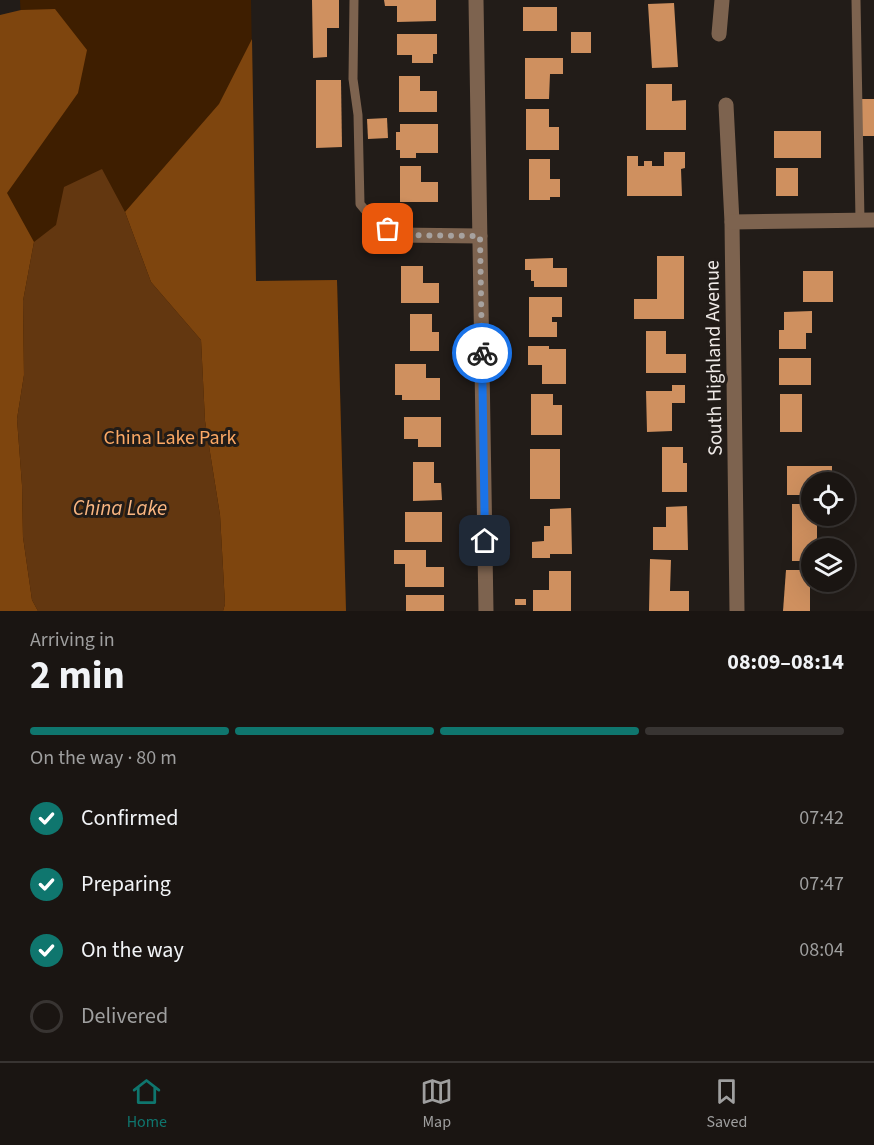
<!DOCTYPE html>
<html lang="en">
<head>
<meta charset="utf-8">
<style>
  :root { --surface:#1a1512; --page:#272220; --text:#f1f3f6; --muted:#9f9f9f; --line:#383432; --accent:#0f766e }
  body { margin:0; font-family:"Source Sans 3",sans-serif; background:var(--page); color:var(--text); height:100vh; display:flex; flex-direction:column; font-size:22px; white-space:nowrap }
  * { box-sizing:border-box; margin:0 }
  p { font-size:20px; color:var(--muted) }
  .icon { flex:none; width:33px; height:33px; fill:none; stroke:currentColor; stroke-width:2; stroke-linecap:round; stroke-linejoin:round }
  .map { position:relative; height:611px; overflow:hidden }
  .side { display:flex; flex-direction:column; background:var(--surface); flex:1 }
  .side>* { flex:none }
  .fabs { position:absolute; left:801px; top:472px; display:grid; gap:12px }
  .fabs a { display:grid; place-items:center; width:54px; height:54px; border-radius:50%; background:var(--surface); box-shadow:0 6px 24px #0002,0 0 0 2px var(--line); font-size:30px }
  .pin { position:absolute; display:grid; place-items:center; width:51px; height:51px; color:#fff; margin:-26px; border-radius:12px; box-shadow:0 3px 9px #0006 }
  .courier { position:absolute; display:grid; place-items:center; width:60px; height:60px; margin:-30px; border:4px solid #1a73e8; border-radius:50%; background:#fff; color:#222; box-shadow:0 2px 8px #0007 }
  .summary em { font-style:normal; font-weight:700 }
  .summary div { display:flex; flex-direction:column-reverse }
  .summary { display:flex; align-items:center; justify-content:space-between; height:102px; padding:0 30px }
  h1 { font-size:39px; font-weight:700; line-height:45px }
  .bar { display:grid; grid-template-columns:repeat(4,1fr); gap:9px 6px; align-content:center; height:72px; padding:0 30px }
  .bar i { height:8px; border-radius:4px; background:var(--line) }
  .bar .selected { background:var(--accent) }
  .bar p { grid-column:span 4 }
  ol { padding:0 30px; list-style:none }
  li { display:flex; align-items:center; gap:18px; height:66px }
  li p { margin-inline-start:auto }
  li .icon { padding:6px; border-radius:50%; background:var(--accent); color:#fff; stroke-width:4 }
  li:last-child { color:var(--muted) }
  li i { width:33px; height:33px; border:3px solid var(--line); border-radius:50% }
  .tab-bar { display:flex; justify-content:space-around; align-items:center; height:84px; border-top:2px solid var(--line); background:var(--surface); font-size:16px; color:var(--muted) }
  .tab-bar a { display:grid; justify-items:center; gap:3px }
  .tab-bar .selected { color:var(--accent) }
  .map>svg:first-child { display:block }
  .green { fill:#3e1e00 }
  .forest { fill:#7e450e }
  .water { fill:#633710 }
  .building { fill:#cf905f }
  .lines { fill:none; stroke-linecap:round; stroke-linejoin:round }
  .service { stroke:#7d634f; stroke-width:9 }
  .minor { stroke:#7d634f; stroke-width:15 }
  .done { stroke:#a7a29f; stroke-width:6; stroke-dasharray:0 10.8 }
  .route { stroke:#1a73e8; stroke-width:8 }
  .labels { text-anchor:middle; stroke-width:6; stroke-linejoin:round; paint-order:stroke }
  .street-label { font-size:20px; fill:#efeae7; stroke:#221c18 }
  .park-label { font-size:20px; fill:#fda965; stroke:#221c18 }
  .water-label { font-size:21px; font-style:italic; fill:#fab681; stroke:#221c18 }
</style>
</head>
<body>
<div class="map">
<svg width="874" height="611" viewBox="0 0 874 611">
  <rect width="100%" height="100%" fill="#221c18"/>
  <polygon class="green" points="20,0 251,0 256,281 337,280 346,611 0,611 0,40 22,40"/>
  <g class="forest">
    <polygon points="55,9 87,50 78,93 7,193 34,242 23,301 24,375 17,419 22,485 23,537 32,600 38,611 0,611 0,15 21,10"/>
    <polygon points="252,39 256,281 337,280 346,611 223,611 225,604 220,515 205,421 201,340 151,282 125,212 219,104"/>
  </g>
  <polygon class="water" points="102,169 125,212 151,282 201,340 205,421 220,515 225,604 223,611 38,611 32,600 23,537 22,485 17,419 24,375 23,301 34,242 56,225 64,187"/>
  <g class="building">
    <polygon points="312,0 339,0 339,28 327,28 327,57 313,58"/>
    <polygon points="384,0 436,0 436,21 397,22 397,6 385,6"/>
    <polygon points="674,3 678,67 652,68 648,4"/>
    <rect x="523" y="7" width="34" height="24"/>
    <rect x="571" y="32" width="20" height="21"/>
    <polygon points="397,34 437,34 437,54 433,54 433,63 412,63 412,55 397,55"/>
    <polygon points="525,58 563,58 563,74 550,74 549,99 525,99"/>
    <polygon points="399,76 420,76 420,91 437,91 437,112 399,112"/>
    <polygon points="316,80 341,80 342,147 316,148"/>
    <polygon points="646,84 672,84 672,101 686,100 686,130 646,130"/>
    <rect x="862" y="99" width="12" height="37"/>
    <polygon points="526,109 549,109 549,127 559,127 559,150 526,150"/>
    <polygon points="387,118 388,138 368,139 367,119"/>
    <polygon points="400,124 438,124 438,153 416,153 416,158 400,158 400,150 396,150 396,132 400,132"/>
    <rect x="774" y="131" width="47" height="27"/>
    <polygon points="664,152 685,152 685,168 681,169 682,196 627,196 627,156 638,156 638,166 644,166 644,161 652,161 652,166 664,166"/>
    <polygon points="529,159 550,159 550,179 560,179 560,197 550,197 550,200 529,200"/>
    <polygon points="400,166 421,166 421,182 438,182 438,202 400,202"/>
    <rect x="776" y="168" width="22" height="28"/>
    <polygon points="657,256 684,256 684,319 634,319 634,299 657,299"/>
    <polygon points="553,258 553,268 567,268 567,287 534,287 534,281 531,281 531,270 525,270 525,259"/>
    <polygon points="401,266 423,266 423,283 439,283 439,303 401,303"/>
    <rect x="803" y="271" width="30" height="31"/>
    <polygon points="529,297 562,297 562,317 552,317 552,322 557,322 557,337 529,337"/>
    <polygon points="812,311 812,333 806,333 806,349 779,349 779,330 784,330 784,312"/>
    <polygon points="410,314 432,314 432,332 439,332 439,351 410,351"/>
    <polygon points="646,331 666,331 666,354 686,354 686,373 646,373"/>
    <polygon points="528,346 549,346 549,349 566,349 566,384 542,384 542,365 528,365"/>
    <rect x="779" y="358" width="32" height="27"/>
    <polygon points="395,364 426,364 426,378 440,378 440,400 402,400 402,395 395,395"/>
    <polygon points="672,385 685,385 685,403 672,403 672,431 647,432 646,391 672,391"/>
    <polygon points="531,394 553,394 553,405 562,405 562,435 531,435"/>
    <rect x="780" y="394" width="22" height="38"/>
    <polygon points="404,417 441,417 441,447 418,447 418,439 404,439"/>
    <polygon points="662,447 683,447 683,463 687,463 687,492 662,492"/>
    <rect x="530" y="449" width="30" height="50"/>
    <polygon points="413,462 434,462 434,483 441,483 442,500 413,501"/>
    <polygon points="787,466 832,466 832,483 812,483 812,495 787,495"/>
    <polygon points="792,504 812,504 812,516 817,516 817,544 814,544 814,549 812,549 812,561 792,561"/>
    <polygon points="687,506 688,550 653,550 653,527 666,527 666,507"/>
    <polygon points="571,508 572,554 550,554 550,558 532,558 532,542 544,541 544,526 550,526 550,509"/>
    <rect x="405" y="512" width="37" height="30"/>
    <polygon points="394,550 426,550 426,567 444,567 444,587 405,587 405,564 394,564"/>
    <polygon points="650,559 671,560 670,591 689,591 689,611 649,611"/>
    <polygon points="786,570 810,570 810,611 783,611"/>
    <polygon points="549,571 571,571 571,611 533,611 533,590 549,590"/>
    <rect x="406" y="595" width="38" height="16"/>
    <rect x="515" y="599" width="11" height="6"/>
  </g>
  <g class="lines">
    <g class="service">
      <polyline points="354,0 353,79 358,115 360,204 371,217 397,235"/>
      <polyline points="856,0 860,220"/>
    </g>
    <g class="minor">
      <polyline points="476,0 486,611"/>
      <polyline points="719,34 722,0"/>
      <polyline points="726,105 732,222 737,611"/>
      <polyline points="732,222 874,220"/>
      <polyline points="397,235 480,236"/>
    </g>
  </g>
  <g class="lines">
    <polyline class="done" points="388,229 397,235 480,236 482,353"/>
    <polyline class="route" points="482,353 485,541"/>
  </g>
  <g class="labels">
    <g class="street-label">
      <text transform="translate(713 358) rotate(-91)" y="7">South Highland Avenue</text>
    </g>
    <g class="park-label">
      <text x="170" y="444">China Lake Park</text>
    </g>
    <g class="water-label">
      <text x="120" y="515">China Lake</text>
    </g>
  </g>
</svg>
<div class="fabs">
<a><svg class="icon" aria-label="locate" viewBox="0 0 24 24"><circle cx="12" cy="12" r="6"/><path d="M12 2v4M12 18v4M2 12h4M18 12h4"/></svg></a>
<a><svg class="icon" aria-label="layers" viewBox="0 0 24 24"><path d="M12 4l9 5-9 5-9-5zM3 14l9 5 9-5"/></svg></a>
</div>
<div class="pin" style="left:388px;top:229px;background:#ea580c"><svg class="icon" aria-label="bag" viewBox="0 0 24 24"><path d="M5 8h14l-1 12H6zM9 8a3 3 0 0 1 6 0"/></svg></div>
<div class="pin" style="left:485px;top:541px;background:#1f2937"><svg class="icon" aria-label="home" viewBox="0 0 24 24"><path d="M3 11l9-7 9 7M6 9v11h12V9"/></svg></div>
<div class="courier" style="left:482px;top:353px"><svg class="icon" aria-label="bike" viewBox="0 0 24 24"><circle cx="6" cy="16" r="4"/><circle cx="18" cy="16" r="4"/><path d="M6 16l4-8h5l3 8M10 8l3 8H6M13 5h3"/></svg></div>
</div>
<section class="side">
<div class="summary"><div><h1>2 min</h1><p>Arriving in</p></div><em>08:09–08:14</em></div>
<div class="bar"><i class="selected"></i><i class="selected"></i><i class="selected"></i><i></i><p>On the way · 80 m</p></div>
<ol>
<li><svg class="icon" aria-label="check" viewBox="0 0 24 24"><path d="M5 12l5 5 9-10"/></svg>Confirmed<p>07:42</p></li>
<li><svg class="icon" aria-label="check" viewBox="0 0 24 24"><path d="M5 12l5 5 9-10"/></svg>Preparing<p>07:47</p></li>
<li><svg class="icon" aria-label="check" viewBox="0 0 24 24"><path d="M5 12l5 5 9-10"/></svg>On the way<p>08:04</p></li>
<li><i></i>Delivered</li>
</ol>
</section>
<nav class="tab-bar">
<a class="selected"><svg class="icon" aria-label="home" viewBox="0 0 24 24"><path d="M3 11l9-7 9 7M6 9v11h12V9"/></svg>Home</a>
<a><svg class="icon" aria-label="map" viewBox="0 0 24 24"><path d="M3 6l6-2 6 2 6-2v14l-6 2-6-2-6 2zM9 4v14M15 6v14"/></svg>Map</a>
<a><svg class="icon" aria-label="saved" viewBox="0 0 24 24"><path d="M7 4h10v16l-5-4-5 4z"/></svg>Saved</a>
</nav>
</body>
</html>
